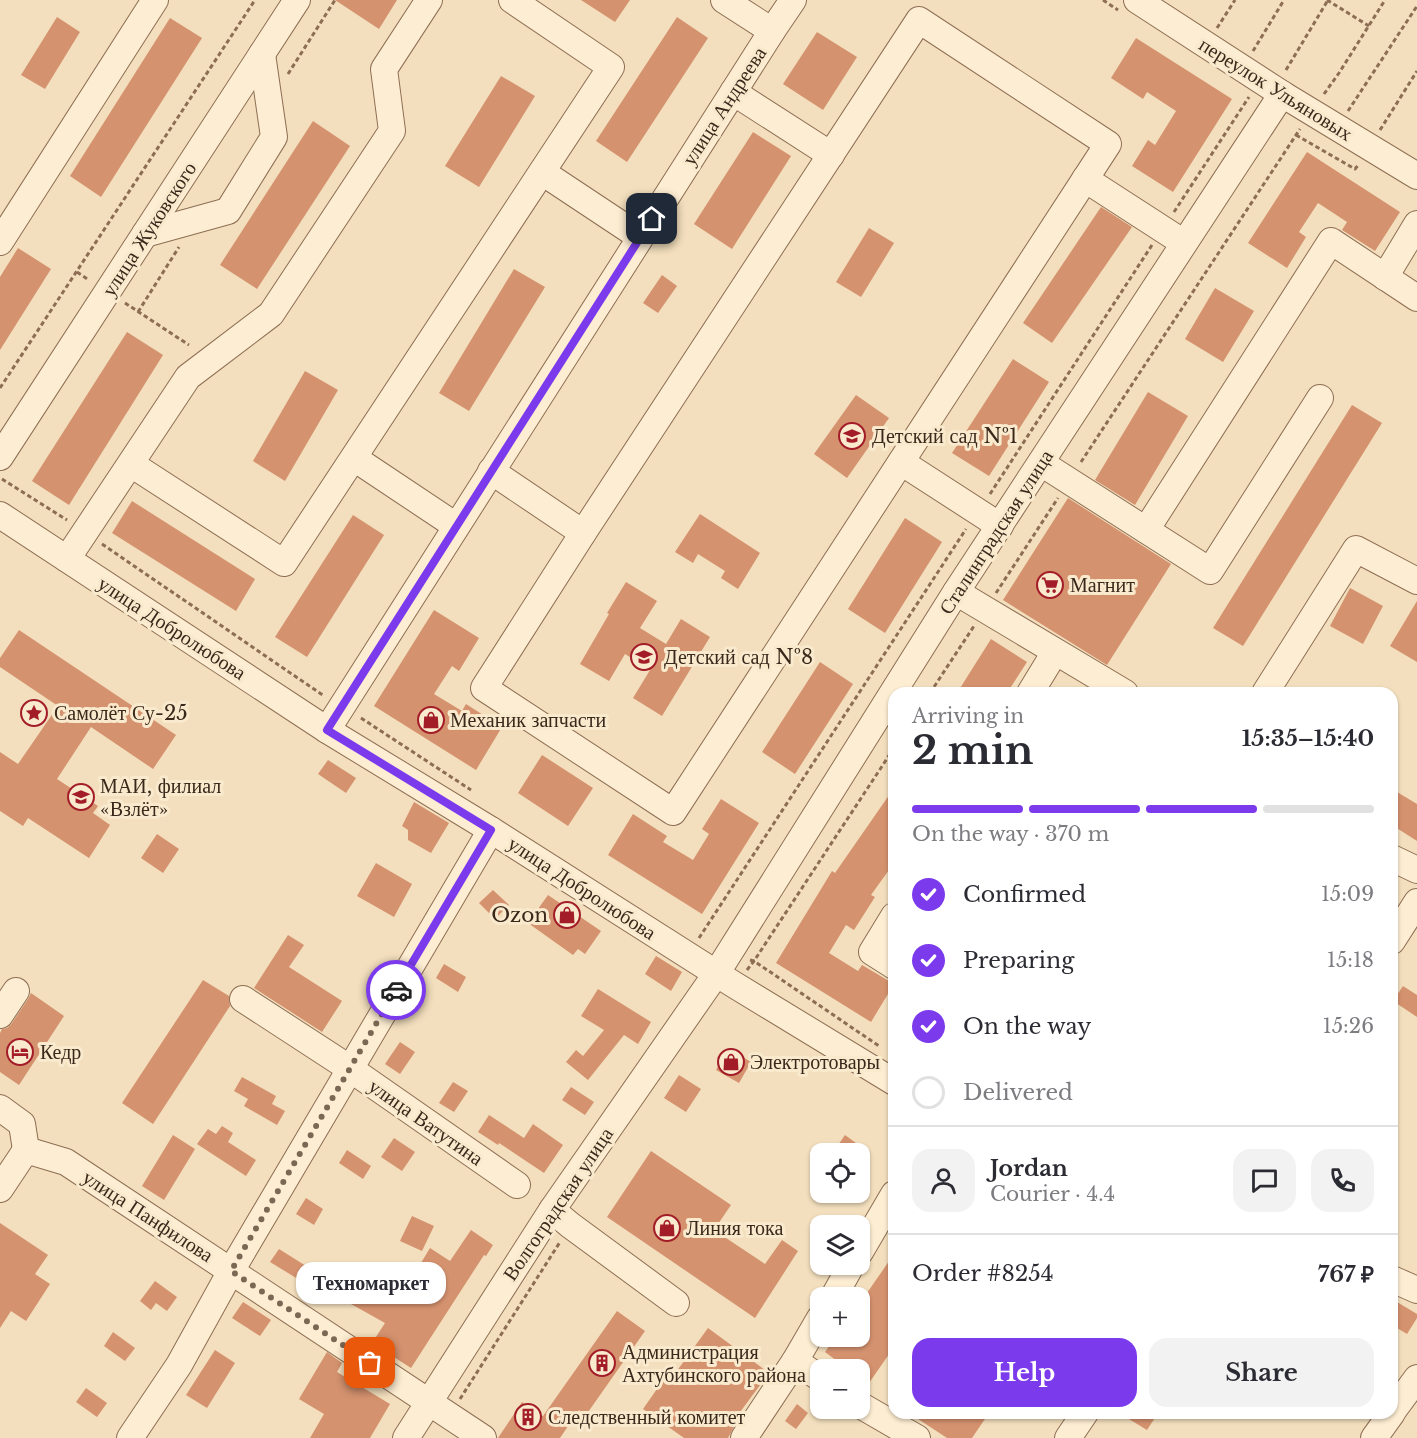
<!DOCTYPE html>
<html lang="en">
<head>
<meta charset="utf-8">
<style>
  :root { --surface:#fff; --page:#f2f2f3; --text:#2b2b33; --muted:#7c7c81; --line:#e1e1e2; --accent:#7c3aed }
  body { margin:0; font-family:"Libre Baskerville",serif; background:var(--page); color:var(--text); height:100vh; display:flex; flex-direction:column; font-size:22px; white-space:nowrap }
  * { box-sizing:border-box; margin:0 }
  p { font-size:20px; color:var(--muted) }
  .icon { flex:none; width:33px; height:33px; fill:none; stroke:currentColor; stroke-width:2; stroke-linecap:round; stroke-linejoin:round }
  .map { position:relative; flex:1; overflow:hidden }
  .sheet { position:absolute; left:888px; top:687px; width:510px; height:732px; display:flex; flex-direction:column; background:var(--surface); border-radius:18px; box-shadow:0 2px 4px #0004 }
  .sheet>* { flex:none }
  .controls { position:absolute; left:810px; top:1143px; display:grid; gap:12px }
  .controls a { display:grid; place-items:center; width:60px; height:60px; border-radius:12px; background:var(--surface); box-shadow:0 2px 4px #0004; font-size:30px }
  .pin { position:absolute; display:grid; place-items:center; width:51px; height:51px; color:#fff; margin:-26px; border-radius:12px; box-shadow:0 3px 9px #0006 }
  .courier { position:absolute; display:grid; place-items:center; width:60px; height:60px; margin:-30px; border:4px solid #7c3aed; border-radius:50%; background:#fff; color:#222; box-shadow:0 2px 8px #0007 }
  .bubble { position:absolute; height:42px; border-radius:18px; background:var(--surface); box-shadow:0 2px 4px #0004; font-size:20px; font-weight:700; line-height:42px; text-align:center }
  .summary em { font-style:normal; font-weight:700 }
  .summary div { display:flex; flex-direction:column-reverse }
  .summary { display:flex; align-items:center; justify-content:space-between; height:102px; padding:0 24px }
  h1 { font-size:39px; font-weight:700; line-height:45px }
  .bar { display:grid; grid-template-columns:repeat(4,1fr); gap:9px 6px; align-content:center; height:72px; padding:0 24px }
  .bar i { height:8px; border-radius:4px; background:var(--line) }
  .bar .active { background:var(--accent) }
  .bar p { grid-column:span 4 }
  .line { display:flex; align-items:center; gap:15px; padding:0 24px; border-top:2px solid var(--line) }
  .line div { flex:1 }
  .round { display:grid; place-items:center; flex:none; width:63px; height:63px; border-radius:18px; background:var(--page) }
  ol { padding:0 24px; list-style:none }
  li { display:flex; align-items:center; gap:18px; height:66px }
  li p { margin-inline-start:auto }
  li .icon { padding:6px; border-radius:50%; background:var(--accent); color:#fff; stroke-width:4 }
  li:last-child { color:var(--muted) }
  li i { width:33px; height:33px; border:3px solid var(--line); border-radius:50% }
  .action { display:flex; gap:12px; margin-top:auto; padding:12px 24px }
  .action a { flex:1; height:69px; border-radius:18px; background:var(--accent); color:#fff; font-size:24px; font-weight:700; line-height:69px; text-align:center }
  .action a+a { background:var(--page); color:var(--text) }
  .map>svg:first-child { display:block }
  .building { fill:#d5926f }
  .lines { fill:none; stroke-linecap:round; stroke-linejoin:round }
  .minor-casing { stroke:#8d6e54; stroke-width:28 }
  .path { stroke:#8d6e54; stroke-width:3; stroke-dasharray:4.5 3; stroke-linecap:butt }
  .minor { stroke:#fdedd2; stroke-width:26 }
  .done { stroke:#7b6854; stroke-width:6; stroke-dasharray:0 10.8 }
  .route { stroke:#7c3aed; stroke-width:8 }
  .labels { text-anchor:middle; stroke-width:6; stroke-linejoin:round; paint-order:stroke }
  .street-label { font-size:20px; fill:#3a281b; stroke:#f9eace }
  .poi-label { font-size:20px; fill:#3a281b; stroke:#f9eace; text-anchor:start }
</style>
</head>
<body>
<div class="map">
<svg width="1417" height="1438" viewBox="0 0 1417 1438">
  <rect width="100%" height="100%" fill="#f3dfbd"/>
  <g class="building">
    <polygon points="335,0 397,0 379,29"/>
    <polygon points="581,0 630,0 615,22"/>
    <polygon points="57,17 80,32 45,89 21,75"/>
    <polygon points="677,17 708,38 627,162 596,141"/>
    <polygon points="170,18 202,38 101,197 70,176"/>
    <polygon points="817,32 857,57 823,110 783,84"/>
    <polygon points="1136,38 1232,99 1173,192 1132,166 1148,140 1155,145 1176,111 1147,92 1143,99 1111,78"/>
    <polygon points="501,76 535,96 479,187 445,166"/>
    <polygon points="313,121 350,146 257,289 220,265"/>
    <polygon points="753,132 791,156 732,249 694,224"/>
    <polygon points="1307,152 1400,212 1375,251 1342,230 1347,222 1318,203 1299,232 1306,237 1287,268 1248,243"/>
    <polygon points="1101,207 1132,227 1052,343 1023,323"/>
    <polygon points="869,228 894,243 861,297 836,282"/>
    <polygon points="18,248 51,269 0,350 0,277"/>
    <polygon points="514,269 545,287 469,411 439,393"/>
    <polygon points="662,275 677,286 658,313 643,303"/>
    <polygon points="1215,288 1254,311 1223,362 1185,339"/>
    <polygon points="127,332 163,355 69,505 32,481"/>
    <polygon points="1013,359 1049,382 989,476 952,453"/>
    <polygon points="305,371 338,390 285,481 253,461"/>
    <polygon points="1148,392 1188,416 1135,505 1095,480"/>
    <polygon points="856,395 889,418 847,478 814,454"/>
    <polygon points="1352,405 1382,423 1243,646 1213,628"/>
    <polygon points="1068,498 1171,564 1107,665 1003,600"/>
    <polygon points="132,501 255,579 236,611 112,533"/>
    <polygon points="700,514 760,553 738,589 721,578 725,571 698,554 693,563 675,552"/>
    <polygon points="353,515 384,535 307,657 275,637"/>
    <polygon points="905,518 942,542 885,633 848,609"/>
    <polygon points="626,582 657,601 640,628 666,644 681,619 710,637 662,716 633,698 650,670 625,654 609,681 580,664 609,614 607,613"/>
    <polygon points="1350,588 1383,606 1363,644 1330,626"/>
    <polygon points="1417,601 1417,662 1390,646"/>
    <polygon points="434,610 479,638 459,671 452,666 434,694 462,711 466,704 502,727 476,770 374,706"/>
    <polygon points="19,630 176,735 153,769 91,727 57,779 98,806 93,813 110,825 89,858 28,818 23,826 0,811 0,752 18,764 58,706 0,667 0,658"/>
    <polygon points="991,639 1027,662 1007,693 957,693"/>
    <polygon points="820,662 853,684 795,774 762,752"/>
    <polygon points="542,755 593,788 568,826 518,793"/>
    <polygon points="328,760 356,778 346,793 318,774"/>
    <polygon points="894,788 894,863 871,895 875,897 854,930 846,925 829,953 858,971 862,965 894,984 871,1022 776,963 832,871 835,873"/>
    <polygon points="1392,789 1417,804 1417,841 1392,825"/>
    <polygon points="721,799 759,823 702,914 608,855 633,814 667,836 663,842 693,860 709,834 702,829"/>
    <polygon points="414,802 449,823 431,853 408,840 408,830 402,826"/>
    <polygon points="157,834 179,849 163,873 141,858"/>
    <polygon points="376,863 412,884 394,917 357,896"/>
    <polygon points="493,890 509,905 495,919 479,903"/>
    <polygon points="548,895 601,931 585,954 578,949 573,955 528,923"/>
    <polygon points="288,935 304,945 289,967 342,1001 322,1032 254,988"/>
    <polygon points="656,956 682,972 671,991 645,974"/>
    <polygon points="444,964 466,977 458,992 436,978"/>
    <polygon points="203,980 229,996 230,1006 153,1124 122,1103"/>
    <polygon points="1403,986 1417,995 1417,1017 1393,1001"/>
    <polygon points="598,989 651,1022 638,1044 624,1035 588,1080 566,1062 576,1050 583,1056 604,1030 581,1016"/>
    <polygon points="31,993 64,1016 19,1085 0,1072 0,1033 2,1029 7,1028 12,1023 28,999"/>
    <polygon points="400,1042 415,1052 400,1074 385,1064"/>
    <polygon points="728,1048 751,1062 739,1083 716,1070"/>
    <polygon points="679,1075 701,1089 686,1112 664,1098"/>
    <polygon points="242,1077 276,1096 272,1104 285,1111 277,1125 244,1106 248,1099 234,1091"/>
    <polygon points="453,1082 468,1091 454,1112 439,1103"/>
    <polygon points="571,1087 594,1102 585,1115 562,1100"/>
    <polygon points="489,1115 524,1138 533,1124 563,1145 544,1173 499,1143 498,1145 478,1132"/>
    <polygon points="222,1126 233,1133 228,1142 256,1160 246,1176 197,1144 208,1129 216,1134"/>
    <polygon points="173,1135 195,1149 164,1200 142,1186"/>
    <polygon points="845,1135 871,1154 832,1154"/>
    <polygon points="394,1138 415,1152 402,1171 381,1157"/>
    <polygon points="347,1150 371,1166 363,1179 339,1163"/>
    <polygon points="651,1151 731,1205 714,1230 765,1264 782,1240 798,1251 755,1318 607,1217"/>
    <polygon points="306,1198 323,1209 314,1225 296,1214"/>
    <polygon points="412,1216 434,1226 422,1251 400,1241"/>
    <polygon points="0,1223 48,1255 35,1274 50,1284 26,1321 11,1311 0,1328"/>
    <polygon points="471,1230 493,1245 486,1256 484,1255 411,1368 372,1343 385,1323 351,1304 368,1272 404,1291 430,1248 450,1261"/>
    <polygon points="279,1249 314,1271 306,1284 270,1262"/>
    <polygon points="894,1254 894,1347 869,1383 860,1377 860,1370 849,1370 825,1352 836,1336 860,1336 860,1303"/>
    <polygon points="155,1281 177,1297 167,1311 156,1303 151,1310 140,1301"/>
    <polygon points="1392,1299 1417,1314 1417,1318 1407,1334 1392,1325"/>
    <polygon points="243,1302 271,1320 260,1336 232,1318"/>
    <polygon points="617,1311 645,1331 586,1415 579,1410 560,1438 498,1438 522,1402 543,1416"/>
    <polygon points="708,1328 769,1373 732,1423 735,1425 728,1438 684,1438 643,1409 666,1376 671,1379"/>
    <polygon points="113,1332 135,1348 125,1361 104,1346"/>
    <polygon points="215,1350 235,1363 207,1408 186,1395"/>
    <polygon points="327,1352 342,1363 337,1372 390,1404 370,1438 310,1438 324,1414 299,1399"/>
    <polygon points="86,1388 107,1403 97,1417 76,1402"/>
    <polygon points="797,1404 808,1413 796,1429 785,1421"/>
    <polygon points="909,1413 989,1413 972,1438 947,1438"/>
    <polygon points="1119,1413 1158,1413 1147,1430"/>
  </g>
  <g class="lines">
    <defs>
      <g id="minor">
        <polyline points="724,0 772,31"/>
        <polyline points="1137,0 1282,94 1417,176"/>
        <polygon points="919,20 1108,144 673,812 484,688 583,533"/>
        <polyline points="733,92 831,155"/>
        <polyline points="542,172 640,237"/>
        <polyline points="1085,179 1184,243"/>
        <polyline points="145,234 228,211 274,137 262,54"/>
        <polyline points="0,242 155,0"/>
        <polyline points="1385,277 1417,224"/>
        <polyline points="0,457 297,0"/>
        <polyline points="354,458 456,526"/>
        <polyline points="901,462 1000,526"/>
        <polyline points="1041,463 1210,571 1320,398"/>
        <polyline points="131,464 284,563 611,67 512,0"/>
        <polyline points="491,471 583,533"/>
        <polyline points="0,515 327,730 491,830 733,984 894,1082"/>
        <polyline points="1146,530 1331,241 1417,298"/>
        <polyline points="67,559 188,377 271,314 392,131 384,69 429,0"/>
        <polyline points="956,592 1125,693"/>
        <polyline points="1030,693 1055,652"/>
        <polyline points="1265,693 1356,549 1417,581"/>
        <polyline points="327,730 772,31 793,0"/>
        <polyline points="1392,858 1417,870"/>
        <polyline points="894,916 872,952 894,966"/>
        <polyline points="1392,941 1417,902"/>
        <polyline points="243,999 349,1068 517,1185"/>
        <polyline points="0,1015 16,991"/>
        <polyline points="0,1108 22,1124 26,1150"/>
        <polyline points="0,1189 26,1150 66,1162 483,1438"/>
        <polyline points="552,1210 570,1225 676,1303"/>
        <polyline points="860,1252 894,1194"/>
        <polyline points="1392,1279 1417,1290"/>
        <polyline points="833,1298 852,1264"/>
        <polyline points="795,1361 820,1378"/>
        <polyline points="860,1405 917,1438"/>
        <polyline points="1392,1412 1417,1378"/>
        <polyline points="130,1438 179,1365 231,1271 491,830"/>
        <polyline points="406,1438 552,1210 716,974 956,592 1282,94"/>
        <polyline points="744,1438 795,1361 820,1318"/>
        <polyline points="1068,1438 1085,1413"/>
        <polyline points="1374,1438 1392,1413"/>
      </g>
    </defs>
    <use href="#minor" class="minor-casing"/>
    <g class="path">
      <polyline points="1103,0 1118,10"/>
      <polyline points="1327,0 1369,26"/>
      <polyline points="1217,28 1235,0"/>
      <polyline points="1253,51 1284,0"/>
      <polyline points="1286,70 1328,0"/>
      <polyline points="288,74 335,0"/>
      <polyline points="1324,94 1339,73 1385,0"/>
      <polyline points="1348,111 1417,6"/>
      <polyline points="1380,130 1417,71"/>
      <polyline points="1296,135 1355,169 1359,164"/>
      <polyline points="1174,212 1249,97"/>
      <polyline points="77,272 89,280"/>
      <polyline points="125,303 189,345"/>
      <polyline points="138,312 179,247"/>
      <polyline points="0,388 255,0"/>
      <polyline points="1081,462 1300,129"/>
      <polyline points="2,479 67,520"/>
      <polyline points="990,494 1152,245"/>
      <polyline points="102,544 324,696"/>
      <polyline points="996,593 1058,498"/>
      <polyline points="930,693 974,626"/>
      <polyline points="361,718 471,790"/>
      <polyline points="699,938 966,529"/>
      <polyline points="750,960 754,961 879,1046"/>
      <polyline points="747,970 754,961 894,748"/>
      <polyline points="460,1399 560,1242"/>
    </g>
    <use href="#minor" class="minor"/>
  </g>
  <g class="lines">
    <polyline class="done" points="370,1363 231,1271 396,990"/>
    <polyline class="route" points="396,990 491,830 327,730 652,219"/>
  </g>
  <defs>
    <symbol id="school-ring" viewBox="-11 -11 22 22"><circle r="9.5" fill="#f9eace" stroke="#a31d28" stroke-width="1.5"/><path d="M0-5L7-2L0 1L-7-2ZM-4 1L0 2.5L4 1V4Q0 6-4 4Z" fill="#a31d28"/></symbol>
    <symbol id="supermarket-ring" viewBox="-11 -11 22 22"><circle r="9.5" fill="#f9eace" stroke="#a31d28" stroke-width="1.5"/><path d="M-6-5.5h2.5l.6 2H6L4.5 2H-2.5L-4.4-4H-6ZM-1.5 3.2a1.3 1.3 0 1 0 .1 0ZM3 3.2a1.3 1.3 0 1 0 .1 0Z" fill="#a31d28"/></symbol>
    <symbol id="sight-ring" viewBox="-11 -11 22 22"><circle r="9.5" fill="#f9eace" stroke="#a31d28" stroke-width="1.5"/><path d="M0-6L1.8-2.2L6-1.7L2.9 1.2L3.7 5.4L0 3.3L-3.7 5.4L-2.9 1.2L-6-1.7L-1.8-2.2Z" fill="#a31d28"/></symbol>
    <symbol id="shop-ring" viewBox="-11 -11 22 22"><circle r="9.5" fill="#f9eace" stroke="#a31d28" stroke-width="1.5"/><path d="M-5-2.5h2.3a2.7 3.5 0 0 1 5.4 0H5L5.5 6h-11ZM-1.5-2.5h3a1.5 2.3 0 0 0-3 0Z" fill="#a31d28"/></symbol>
    <symbol id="university-ring" viewBox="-11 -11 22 22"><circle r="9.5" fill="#f9eace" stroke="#a31d28" stroke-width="1.5"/><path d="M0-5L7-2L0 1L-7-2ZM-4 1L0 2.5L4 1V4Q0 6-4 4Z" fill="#a31d28"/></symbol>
    <symbol id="hotel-ring" viewBox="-11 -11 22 22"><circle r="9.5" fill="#f9eace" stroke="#a31d28" stroke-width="1.5"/><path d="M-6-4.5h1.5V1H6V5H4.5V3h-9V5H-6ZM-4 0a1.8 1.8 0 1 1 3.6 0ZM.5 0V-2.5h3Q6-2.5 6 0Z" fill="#a31d28"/></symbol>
    <symbol id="building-ring" viewBox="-11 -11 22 22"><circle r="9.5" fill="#f9eace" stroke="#a31d28" stroke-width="1.5"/><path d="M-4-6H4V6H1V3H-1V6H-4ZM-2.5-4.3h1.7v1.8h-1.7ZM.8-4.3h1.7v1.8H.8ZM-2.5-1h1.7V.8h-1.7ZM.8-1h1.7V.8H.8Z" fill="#a31d28"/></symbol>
  </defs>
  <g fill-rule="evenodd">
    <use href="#school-ring" x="837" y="421" width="30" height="30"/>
    <use href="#supermarket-ring" x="1035" y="570" width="30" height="30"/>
    <use href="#school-ring" x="629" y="642" width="30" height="30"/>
    <use href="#sight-ring" x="19" y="698" width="30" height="30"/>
    <use href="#shop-ring" x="416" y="705" width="30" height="30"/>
    <use href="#university-ring" x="66" y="782" width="30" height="30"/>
    <use href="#shop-ring" x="552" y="900" width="30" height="30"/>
    <use href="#hotel-ring" x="5" y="1037" width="30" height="30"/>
    <use href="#shop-ring" x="716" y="1047" width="30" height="30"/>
    <use href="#shop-ring" x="652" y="1213" width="30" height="30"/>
    <use href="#building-ring" x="587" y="1348" width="30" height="30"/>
    <use href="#building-ring" x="513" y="1402" width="30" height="30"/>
  </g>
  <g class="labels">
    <g class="street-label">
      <text transform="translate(1276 89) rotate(32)" y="7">переулок Ульяновых</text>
      <text transform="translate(724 106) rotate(-57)" y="7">улица Андреева</text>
      <text transform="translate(149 229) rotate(-57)" y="7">улица Жуковского</text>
      <text transform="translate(996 532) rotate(-57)" y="7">Сталинградская улица</text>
      <text transform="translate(172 628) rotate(33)" y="7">улица Добролюбова</text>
      <text transform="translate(582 888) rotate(33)" y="7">улица Добролюбова</text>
      <text transform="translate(426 1122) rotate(35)" y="7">улица Ватутина</text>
      <text transform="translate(558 1204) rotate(-56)" y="7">Волгоградская улица</text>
      <text transform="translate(148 1216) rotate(33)" y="7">улица Панфилова</text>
    </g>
    <g class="poi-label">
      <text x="872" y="443">Детский сад №1</text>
      <text x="1070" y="592">Магнит</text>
      <text x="664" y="664">Детский сад №8</text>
      <text x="54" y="720">Самолёт Су-25</text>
      <text x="450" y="727">Механик запчасти</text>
      <text x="100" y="793">МАИ, филиал<tspan x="100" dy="23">«Взлёт»</tspan></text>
      <text x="548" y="922" text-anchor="end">Ozon</text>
      <text x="40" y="1059">Кедр</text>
      <text x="750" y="1069">Электротовары</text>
      <text x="686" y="1235">Линия тока</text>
      <text x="622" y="1359">Администрация<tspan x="622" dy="23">Ахтубинского района</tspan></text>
      <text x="548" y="1424">Следственный комитет</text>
    </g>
  </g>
</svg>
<div class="controls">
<a><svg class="icon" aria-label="locate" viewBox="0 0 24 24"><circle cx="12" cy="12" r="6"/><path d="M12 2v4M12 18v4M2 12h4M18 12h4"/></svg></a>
<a><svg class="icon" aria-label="layers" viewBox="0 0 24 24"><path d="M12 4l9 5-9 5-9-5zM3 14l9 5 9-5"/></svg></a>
<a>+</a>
<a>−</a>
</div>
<div class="pin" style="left:370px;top:1363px;background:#ea580c"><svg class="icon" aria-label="bag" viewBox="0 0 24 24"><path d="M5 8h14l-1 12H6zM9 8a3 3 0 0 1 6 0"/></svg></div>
<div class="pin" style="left:652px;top:219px;background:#1f2937"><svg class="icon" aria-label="home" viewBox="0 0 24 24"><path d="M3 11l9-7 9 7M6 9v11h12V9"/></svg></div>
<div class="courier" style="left:396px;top:990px"><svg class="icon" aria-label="car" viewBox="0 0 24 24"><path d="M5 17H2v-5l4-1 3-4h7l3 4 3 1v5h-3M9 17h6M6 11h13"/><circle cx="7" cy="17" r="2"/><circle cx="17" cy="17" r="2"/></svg></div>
<div class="bubble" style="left:296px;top:1262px;width:150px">Техномаркет</div>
<section class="sheet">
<div class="summary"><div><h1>2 min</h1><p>Arriving in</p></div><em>15:35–15:40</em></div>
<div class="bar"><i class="active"></i><i class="active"></i><i class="active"></i><i></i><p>On the way · 370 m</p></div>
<ol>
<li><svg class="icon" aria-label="check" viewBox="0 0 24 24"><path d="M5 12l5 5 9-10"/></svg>Confirmed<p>15:09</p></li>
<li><svg class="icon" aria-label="check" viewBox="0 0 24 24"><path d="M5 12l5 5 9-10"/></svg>Preparing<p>15:18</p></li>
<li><svg class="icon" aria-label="check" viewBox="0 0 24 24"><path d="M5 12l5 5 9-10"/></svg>On the way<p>15:26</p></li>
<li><i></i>Delivered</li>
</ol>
<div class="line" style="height:108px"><a class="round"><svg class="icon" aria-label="person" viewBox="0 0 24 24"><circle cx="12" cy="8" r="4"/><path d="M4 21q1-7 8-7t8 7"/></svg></a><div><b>Jordan</b><p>Courier · 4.4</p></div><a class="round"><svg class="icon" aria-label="chat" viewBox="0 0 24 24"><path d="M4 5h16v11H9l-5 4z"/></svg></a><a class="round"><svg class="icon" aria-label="phone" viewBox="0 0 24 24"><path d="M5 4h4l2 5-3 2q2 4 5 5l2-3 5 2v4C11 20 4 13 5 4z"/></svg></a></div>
<div class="line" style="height:78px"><div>Order #8254</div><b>767 ₽</b></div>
<div class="action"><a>Help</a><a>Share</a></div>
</section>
</div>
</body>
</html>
